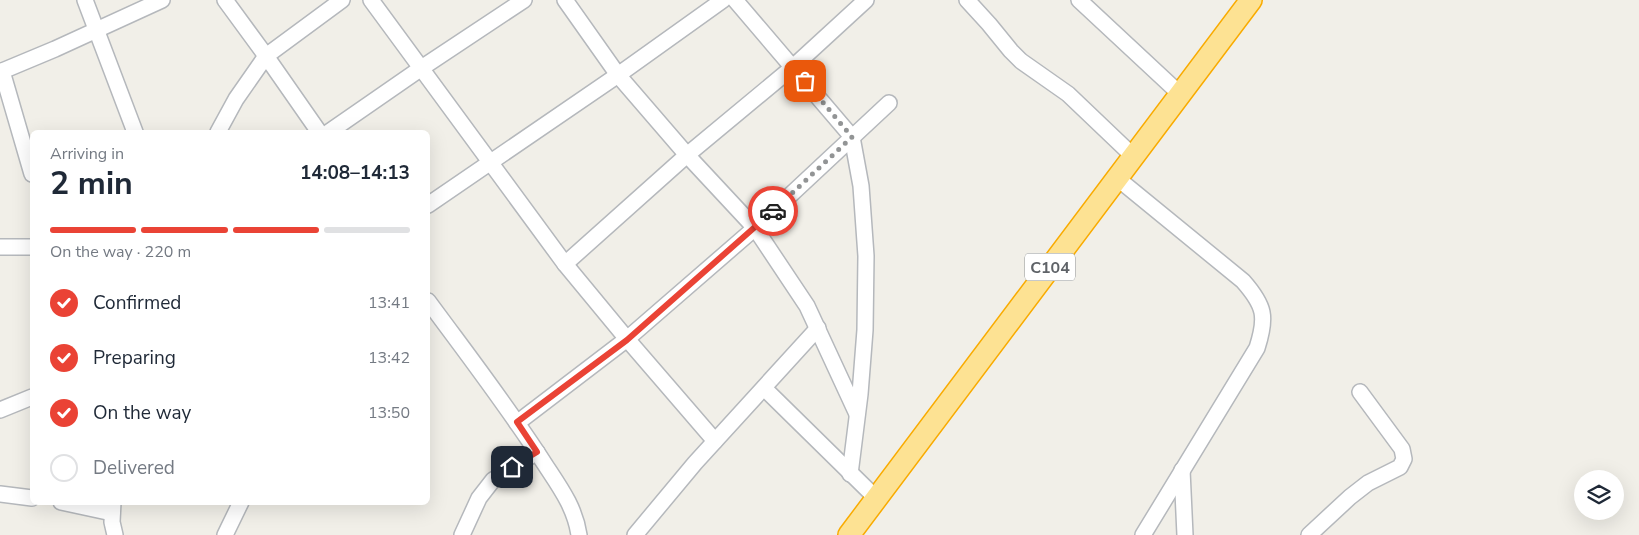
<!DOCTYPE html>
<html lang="en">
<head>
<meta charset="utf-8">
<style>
  :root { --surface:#fff; --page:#f2f2f3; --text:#1f2937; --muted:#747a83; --line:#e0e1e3; --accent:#ea4335 }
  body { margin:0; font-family:"Nunito Sans",sans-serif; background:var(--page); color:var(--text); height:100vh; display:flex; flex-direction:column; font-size:19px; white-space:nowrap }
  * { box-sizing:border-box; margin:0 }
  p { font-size:16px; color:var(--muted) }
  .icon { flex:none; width:28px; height:28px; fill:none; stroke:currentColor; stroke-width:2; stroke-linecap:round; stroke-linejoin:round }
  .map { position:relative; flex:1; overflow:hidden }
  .side { position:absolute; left:30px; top:130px; width:400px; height:375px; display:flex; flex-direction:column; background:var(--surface); border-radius:8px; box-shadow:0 5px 20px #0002 }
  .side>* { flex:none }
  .buttons { position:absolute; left:1574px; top:470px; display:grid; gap:10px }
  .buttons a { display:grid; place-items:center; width:50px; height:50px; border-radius:50%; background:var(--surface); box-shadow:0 5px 20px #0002; font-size:25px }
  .pin { position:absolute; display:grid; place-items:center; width:42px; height:42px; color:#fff; margin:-21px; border-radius:10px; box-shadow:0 2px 8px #0006 }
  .courier { position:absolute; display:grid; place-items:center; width:50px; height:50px; margin:-25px; border:4px solid #ea4335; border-radius:50%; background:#fff; color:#222; box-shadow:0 1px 6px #0007 }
  .summary em { font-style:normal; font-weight:700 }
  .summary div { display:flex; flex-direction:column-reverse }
  .summary { display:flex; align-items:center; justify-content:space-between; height:85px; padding:0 20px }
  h1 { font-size:32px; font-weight:700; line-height:38px }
  .bar { display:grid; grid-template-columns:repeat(4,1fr); gap:8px 5px; align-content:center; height:60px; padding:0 20px }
  .bar i { height:6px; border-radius:4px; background:var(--line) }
  .bar .on { background:var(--accent) }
  .bar p { grid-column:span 4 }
  ol { padding:0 20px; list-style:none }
  li { display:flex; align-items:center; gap:15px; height:55px }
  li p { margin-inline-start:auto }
  li .icon { padding:5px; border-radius:50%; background:var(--accent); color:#fff; stroke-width:4 }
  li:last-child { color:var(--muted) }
  li i { width:28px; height:28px; border:2px solid var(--line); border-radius:50% }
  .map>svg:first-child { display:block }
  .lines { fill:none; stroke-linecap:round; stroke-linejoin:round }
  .minor-casing { stroke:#b5b8bc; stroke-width:18 }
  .highway-casing { stroke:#f9ab00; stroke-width:24 }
  .minor { stroke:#fff; stroke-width:15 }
  .highway { stroke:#fde293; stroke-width:21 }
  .done { stroke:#929495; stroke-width:5; stroke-dasharray:0 9 }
  .route { stroke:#ea4335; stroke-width:6 }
  .labels { text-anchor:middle; stroke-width:4; stroke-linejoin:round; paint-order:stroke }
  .shield { fill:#fff; stroke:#8f9295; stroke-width:1 }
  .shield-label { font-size:16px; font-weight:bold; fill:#5f6368 }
</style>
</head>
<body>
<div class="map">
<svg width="1639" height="535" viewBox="0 0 1639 535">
  <rect width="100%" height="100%" fill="#f1efe8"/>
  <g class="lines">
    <defs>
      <g id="minor">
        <polyline points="85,0 135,132"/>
        <polyline points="225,0 266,56 319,132"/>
        <polyline points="371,0 565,264 627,339 715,441"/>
        <polyline points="565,0 618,75 687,155 755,228 807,306 857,414"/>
        <polyline points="735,0 852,137 861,186 866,256 865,330 860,394 850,474"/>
        <polyline points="967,0 989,24 1011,51 1021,61 1068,94 1133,156"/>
        <polyline points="1079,0 1180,94"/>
        <polyline points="2,71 32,174"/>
        <polyline points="0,72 55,49 162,0"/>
        <polyline points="218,132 236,99 266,56 342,0"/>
        <polyline points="329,132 420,69 524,0"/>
        <path d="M 1117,178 L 1243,281 C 1265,306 1267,317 1257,348 L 1143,535"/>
        <polyline points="428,205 618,75 723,0"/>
        <polyline points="0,247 32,247"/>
        <polyline points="565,264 687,155 793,67 866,0"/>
        <path d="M 428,301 C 467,354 508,407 544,463 C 559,486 575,507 579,535"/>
        <polyline points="764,388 876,498"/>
        <polyline points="0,410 32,397"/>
        <polyline points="517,423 627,339 755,228 889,103"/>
        <polyline points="1182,470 1185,535"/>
        <polyline points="0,494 32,498"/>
        <polyline points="61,502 112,513"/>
        <polyline points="113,502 112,522 115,535"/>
        <polyline points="225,535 241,502"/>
        <polyline points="462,535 479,498 493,480 537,452"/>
        <polyline points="635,535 695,463 818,328"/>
        <polyline points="1309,535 1350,497 1368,483 1400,467 1404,459 1402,449 1360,392"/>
      </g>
      <polyline id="highway" points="849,535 1251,0"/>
    </defs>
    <use href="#minor" class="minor-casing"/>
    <use href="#highway" class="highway-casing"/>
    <use href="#minor" class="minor"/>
    <use href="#highway" class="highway"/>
  </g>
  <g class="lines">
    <polyline class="done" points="773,211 852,137 805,81"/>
    <polyline class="route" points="512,467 537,452 517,422 627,340 773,211"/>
  </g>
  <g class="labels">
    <rect class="shield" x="1025" y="253.5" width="50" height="27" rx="4"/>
    <g class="shield-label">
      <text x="1050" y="273">C104</text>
    </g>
  </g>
</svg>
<div class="buttons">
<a><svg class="icon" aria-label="layers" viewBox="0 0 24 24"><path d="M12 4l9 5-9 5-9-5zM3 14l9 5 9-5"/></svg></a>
</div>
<div class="pin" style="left:805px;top:81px;background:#ea580c"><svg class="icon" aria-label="bag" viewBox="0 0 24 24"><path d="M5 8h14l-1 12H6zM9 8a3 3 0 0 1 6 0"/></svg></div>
<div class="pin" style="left:512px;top:467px;background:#1f2937"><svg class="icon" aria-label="home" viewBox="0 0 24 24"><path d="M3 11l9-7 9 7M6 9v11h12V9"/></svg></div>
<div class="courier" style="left:773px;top:211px"><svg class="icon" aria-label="car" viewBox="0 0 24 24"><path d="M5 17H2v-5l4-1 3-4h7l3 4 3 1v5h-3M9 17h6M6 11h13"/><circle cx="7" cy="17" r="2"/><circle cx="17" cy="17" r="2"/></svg></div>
<section class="side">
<div class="summary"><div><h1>2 min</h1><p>Arriving in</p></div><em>14:08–14:13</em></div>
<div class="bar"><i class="on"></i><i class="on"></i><i class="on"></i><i></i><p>On the way · 220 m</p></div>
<ol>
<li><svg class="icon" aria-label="check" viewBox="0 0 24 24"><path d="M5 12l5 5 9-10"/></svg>Confirmed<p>13:41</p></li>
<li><svg class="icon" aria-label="check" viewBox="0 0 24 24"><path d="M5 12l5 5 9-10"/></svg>Preparing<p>13:42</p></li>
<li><svg class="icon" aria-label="check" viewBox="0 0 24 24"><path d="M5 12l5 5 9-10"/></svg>On the way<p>13:50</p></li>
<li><i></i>Delivered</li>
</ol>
</section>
</div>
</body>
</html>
